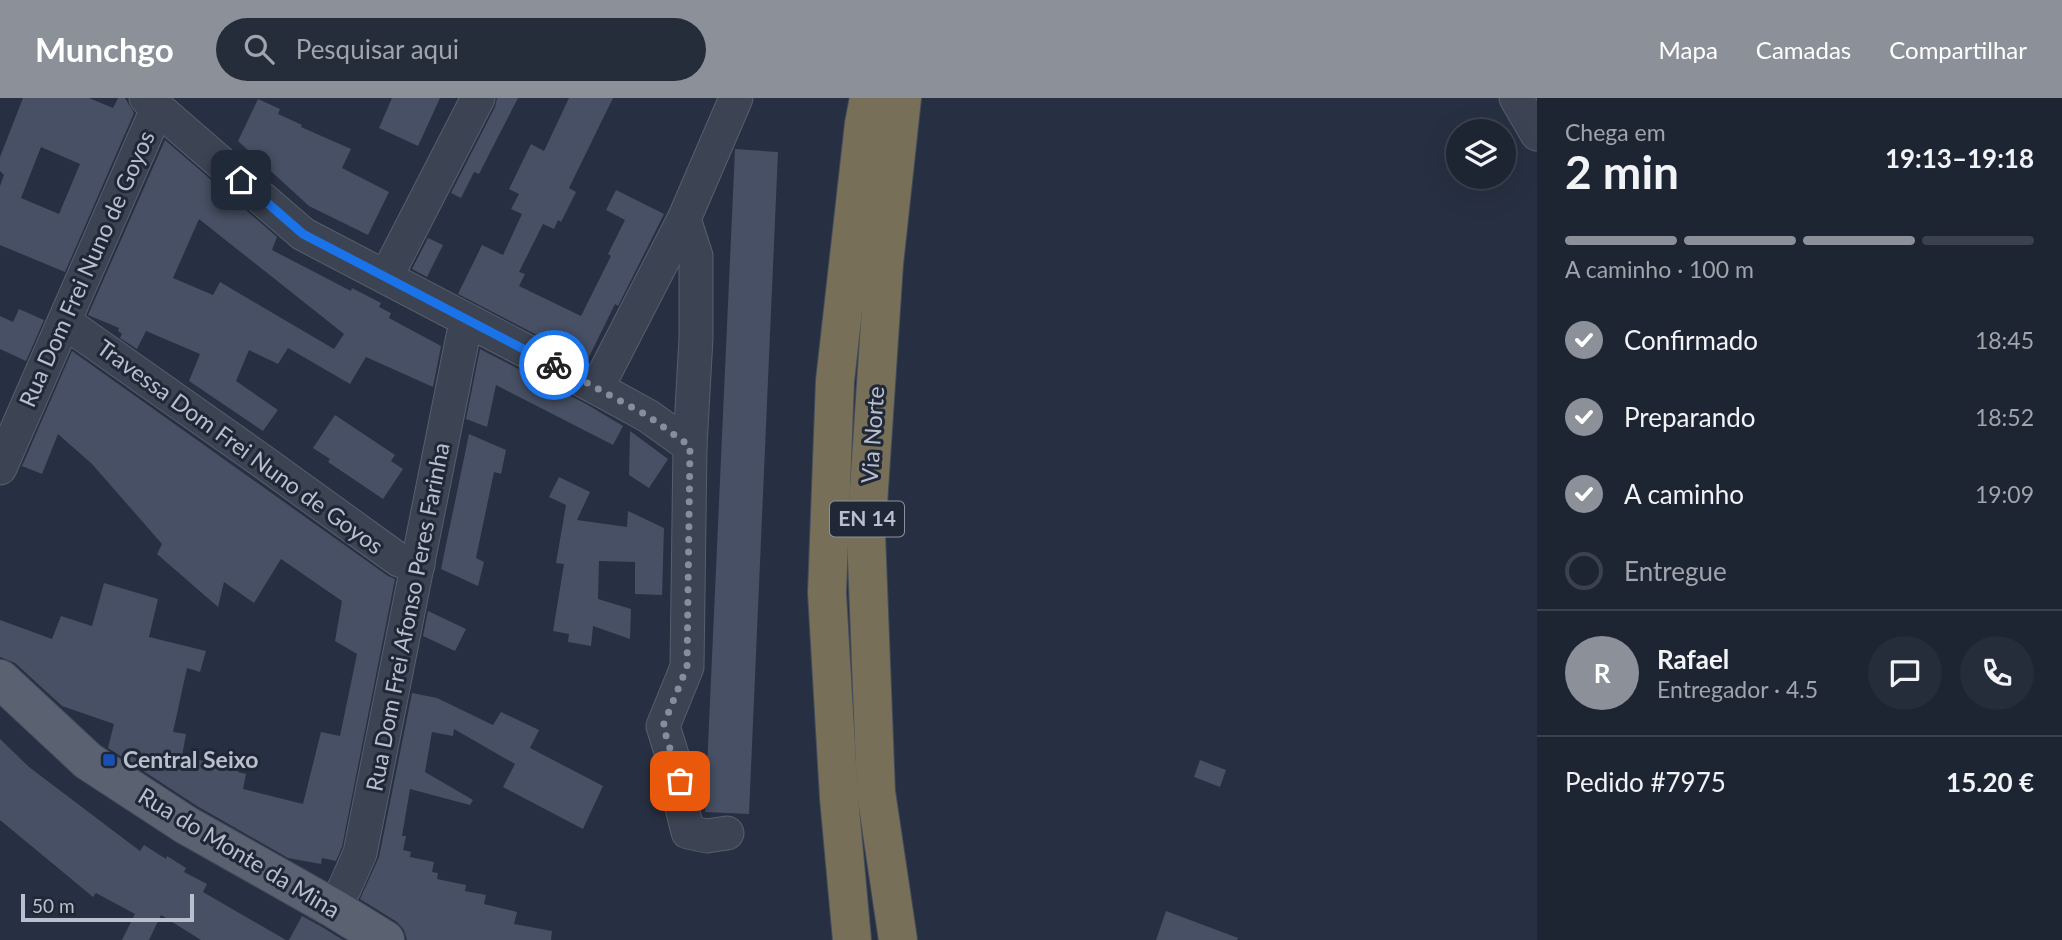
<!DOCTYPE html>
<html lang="pt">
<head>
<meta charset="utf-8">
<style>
  :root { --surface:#1d2432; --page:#252c3a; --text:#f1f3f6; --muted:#a0a4ac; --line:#3b414d; --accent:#8c9099 }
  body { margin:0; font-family:Lato,sans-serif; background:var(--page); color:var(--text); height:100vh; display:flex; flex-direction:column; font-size:26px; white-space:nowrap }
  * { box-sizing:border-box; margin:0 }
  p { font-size:23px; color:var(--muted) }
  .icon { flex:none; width:38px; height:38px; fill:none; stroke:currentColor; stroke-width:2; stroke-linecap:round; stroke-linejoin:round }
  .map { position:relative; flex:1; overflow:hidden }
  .details { display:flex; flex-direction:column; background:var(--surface); width:525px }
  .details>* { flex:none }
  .tools { position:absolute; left:1446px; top:21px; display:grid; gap:14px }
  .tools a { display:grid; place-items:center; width:70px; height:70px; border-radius:50%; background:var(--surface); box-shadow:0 7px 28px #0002,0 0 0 2px var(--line); font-size:35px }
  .scale { position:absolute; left:21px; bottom:18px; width:173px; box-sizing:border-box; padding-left:7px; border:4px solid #b9bfcc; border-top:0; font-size:19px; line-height:24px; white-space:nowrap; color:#b9bfcc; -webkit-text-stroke:5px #202837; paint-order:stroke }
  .pin { position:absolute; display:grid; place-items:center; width:60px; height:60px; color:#fff; margin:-30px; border-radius:14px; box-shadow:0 4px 10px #0006 }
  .courier { position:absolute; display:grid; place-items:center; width:70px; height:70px; margin:-35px; border:5px solid #1a73e8; border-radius:50%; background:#fff; color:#222; box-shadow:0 2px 9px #0007 }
  .summary em { font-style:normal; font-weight:700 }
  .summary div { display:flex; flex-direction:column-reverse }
  .summary { display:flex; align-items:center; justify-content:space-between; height:119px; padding:0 28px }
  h1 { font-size:46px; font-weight:700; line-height:52px }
  .bar { display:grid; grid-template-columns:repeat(4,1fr); gap:10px 7px; align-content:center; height:84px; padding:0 28px }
  .bar i { height:9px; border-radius:5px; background:var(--line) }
  .bar .on { background:var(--accent) }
  .bar p { grid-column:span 4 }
  .line { display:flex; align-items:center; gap:18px; padding:0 28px; border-top:2px solid var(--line) }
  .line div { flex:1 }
  .round { display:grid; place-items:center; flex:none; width:74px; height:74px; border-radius:37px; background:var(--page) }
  ol { padding:0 28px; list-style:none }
  li { display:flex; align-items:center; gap:21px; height:77px }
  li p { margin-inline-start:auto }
  li .icon { padding:7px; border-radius:50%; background:var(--accent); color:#fff; stroke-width:4 }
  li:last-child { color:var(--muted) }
  li i { width:38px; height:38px; border:4px solid var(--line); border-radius:50% }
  header { display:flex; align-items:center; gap:42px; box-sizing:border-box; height:98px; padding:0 35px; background:var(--accent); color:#fff }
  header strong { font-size:33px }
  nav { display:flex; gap:38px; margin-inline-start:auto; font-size:24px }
  .search { width:490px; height:63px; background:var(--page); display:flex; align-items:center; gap:18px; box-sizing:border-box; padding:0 24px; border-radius:38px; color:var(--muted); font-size:26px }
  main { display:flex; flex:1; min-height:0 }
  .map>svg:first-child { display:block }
  .building { fill:#475064; fill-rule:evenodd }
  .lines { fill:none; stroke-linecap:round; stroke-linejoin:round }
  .minor-casing { stroke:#575e6c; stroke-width:35 }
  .major-casing { stroke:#454c5b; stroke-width:40 }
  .highway-casing { stroke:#434b59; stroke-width:40 }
  .minor { stroke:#3c4352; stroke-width:33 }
  .major { stroke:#5a6272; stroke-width:38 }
  .highway { stroke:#786f59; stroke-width:38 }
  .done { stroke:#868d9c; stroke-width:7; stroke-dasharray:0 12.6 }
  .route { stroke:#1a73e8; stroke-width:9 }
  .transit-dot { fill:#1a4fb4; stroke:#202837; stroke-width:2.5 }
  .labels { text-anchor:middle; stroke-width:6; stroke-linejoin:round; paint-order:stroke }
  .shield { fill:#202837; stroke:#8b929f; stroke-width:2 }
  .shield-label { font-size:21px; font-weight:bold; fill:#b9bfcc }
  .street-label { font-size:23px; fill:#b9bfcc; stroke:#202837 }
  .poi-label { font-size:23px; font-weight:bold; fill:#b9bfcc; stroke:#202837; text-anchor:start }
</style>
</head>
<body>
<header>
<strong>Munchgo</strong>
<div class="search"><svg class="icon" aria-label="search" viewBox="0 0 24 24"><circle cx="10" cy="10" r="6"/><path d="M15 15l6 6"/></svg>Pesquisar aqui</div>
<nav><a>Mapa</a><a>Camadas</a><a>Compartilhar</a></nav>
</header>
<main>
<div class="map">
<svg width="1537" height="842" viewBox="0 0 1537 842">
  <rect width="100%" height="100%" fill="#273042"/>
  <g class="building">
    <path d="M 23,0 L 89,0 L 113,10 L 118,0 L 125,0 L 134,15 L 65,174 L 0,147 L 0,88 L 4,77 L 0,73 L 0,59 ZM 41,49 L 80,66 L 59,116 L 21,100 Z"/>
    <polygon points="392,0 440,0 418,48 379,30"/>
    <polygon points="497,0 518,0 479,76 474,74 461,100 451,95 495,9"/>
    <polygon points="569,0 613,0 569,90 576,94 561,124 558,122 554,131 543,126 519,174 525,176 519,188 581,218 611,158 608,156 625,122 606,112 616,92 664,116 618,208 615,206 587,263 458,196 482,147 503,157 522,116 511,111 519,96 509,91 531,46 544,53"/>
    <polygon points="258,1 280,11 278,16 302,27 301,29 351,51 342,70 389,94 368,137 309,108 238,43"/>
    <path d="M 165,42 L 277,139 L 272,152 L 351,193 L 352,190 L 381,205 L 379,209 L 391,215 L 389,220 L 441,248 L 433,289 L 366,259 L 350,286 L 288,250 L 278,266 L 249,252 L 236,283 L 278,312 L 263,333 L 189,283 L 200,256 L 146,233 L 137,251 L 120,240 L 122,236 L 118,233 L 119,230 L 88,217 ZM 199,121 L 344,236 L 334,251 L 220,184 L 213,197 L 173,180 Z"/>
    <polygon points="735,51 778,54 749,716 705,714"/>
    <polygon points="428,140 443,147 427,179 412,171"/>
    <polygon points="19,211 44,222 26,263 0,251 0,218 13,224"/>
    <polygon points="480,251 588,307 623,328 613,347 496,287 487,329 466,321"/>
    <polygon points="72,253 388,478 395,481 342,749 336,763 322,760 321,766 288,760 197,708 108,650 114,626 62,608 15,565 0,559 0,522 52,541 61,518 92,528 104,485 158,501 149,539 206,553 200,574 187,570 173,634 186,636 182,658 217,666 218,662 239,666 238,674 246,676 243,691 303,706 321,634 340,638 357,556 335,543 342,503 281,461 254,505 224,484 218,509 157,456 162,446 92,366 58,336 42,376 22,368"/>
    <polygon points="335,317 395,357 391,363 403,371 383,401 328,364 330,361 313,350"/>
    <polygon points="630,333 668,361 649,390 629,377"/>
    <polygon points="469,336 506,352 501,376 494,374 476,460 484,464 478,488 441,471"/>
    <polygon points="559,379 590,394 577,422 627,429 628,413 664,430 662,497 635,496 635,464 599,463 598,501 631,511 630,541 593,528 591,548 568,544 569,536 553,533 564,466 556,465 566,407 549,399"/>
    <polygon points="428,513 466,531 455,553 423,538"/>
    <polygon points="412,595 437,600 493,627 501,614 539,632 530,650 603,688 583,731 503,689 515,666 454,631 453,638 432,634 425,674 473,702 470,707 410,691 402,738 406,738 403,752 411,754 410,759 434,764 432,774 438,775 437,781 466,787 465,793 486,797 484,806 517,814 514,826 552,833 551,842 407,842 404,832 397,824 360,801 379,759"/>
    <polygon points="0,641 29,669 140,753 144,747 166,761 167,758 186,770 184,774 207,786 203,794 286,842 201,842 161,817 149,842 122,842 135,816 96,795 93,799 0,722"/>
    <polygon points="1200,662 1226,672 1220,689 1194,679"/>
    <polygon points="1166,813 1238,840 1237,842 1156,842"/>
    <polygon points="302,818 322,829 343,842 289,842"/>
  </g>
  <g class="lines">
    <defs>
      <g id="minor">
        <polyline points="146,0 303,136 597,290 648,318 690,348"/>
        <polyline points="1516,0 1537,36"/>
        <polyline points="684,121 696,158 696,240 690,348 687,569 663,628 680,683 680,702 688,734 707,738 727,735"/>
        <polyline points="386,179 478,0"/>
        <polyline points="65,224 262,363 399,462 418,467"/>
        <polyline points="597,290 684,121 736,0"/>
        <polyline points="0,370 157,11"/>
        <polyline points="333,810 345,789 360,755 463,238 471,224"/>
      </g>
      <polyline id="major" points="0,581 88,663 186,727 333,810 385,842"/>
      <g id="highway">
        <polyline points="852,842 839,700 827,495 835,283 864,26 869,0"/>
        <polyline points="898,842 876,694 866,436 884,166 902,0"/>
      </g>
    </defs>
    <use href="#minor" class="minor-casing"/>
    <use href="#major" class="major-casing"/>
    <use href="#highway" class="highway-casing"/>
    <use href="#minor" class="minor"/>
    <use href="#major" class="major"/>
    <use href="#highway" class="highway"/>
  </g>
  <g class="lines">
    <polyline class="done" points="554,267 648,318 690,348 687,569 663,628 680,683"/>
    <polyline class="route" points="241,82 303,136 554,267"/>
  </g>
  <rect class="transit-dot" x="102" y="655" width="14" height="14" rx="3.5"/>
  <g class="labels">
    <rect class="shield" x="830" y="403.5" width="74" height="35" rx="5"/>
    <g class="shield-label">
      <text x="867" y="428">EN 14</text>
    </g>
    <g class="street-label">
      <text transform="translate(87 171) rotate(-66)" y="8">Rua Dom Frei Nuno de Goyos</text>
      <text transform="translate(873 337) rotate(-86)" y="8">Via Norte</text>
      <text transform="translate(240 349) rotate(36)" y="8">Travessa Dom Frei Nuno de Goyos</text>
      <text transform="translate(408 519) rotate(-79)" y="8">Rua Dom Frei Afonso Peres Farinha</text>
      <text transform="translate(239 755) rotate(31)" y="8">Rua do Monte da Mina</text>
    </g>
    <g class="poi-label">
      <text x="123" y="670">Central Seixo</text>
    </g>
  </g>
</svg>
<div class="tools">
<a><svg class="icon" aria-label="layers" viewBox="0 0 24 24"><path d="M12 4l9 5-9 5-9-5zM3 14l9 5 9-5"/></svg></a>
</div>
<div class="scale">50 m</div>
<div class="pin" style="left:680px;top:683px;background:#ea580c"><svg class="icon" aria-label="bag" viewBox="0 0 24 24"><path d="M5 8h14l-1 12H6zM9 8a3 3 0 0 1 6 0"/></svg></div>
<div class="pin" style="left:241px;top:82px;background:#1f2937"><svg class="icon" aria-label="home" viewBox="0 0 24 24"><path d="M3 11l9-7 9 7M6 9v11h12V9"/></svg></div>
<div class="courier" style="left:554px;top:267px"><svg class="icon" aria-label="bike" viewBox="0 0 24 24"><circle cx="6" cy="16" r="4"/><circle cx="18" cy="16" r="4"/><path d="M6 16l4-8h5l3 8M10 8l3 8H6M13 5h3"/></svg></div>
</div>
<section class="details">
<div class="summary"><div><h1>2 min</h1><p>Chega em</p></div><em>19:13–19:18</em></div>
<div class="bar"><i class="on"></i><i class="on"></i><i class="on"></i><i></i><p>A caminho · 100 m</p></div>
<ol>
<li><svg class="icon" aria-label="check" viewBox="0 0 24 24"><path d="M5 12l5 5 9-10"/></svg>Confirmado<p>18:45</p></li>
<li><svg class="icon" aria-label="check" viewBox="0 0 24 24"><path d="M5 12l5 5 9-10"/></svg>Preparando<p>18:52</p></li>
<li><svg class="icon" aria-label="check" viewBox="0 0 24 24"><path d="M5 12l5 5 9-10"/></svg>A caminho<p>19:09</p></li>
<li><i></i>Entregue</li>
</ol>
<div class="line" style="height:126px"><b class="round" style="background:var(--accent);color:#fff">R</b><div><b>Rafael</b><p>Entregador · 4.5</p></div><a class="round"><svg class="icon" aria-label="chat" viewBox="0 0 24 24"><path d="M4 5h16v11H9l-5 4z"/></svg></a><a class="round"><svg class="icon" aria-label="phone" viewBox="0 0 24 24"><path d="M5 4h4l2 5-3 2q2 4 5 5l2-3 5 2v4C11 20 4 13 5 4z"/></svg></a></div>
<div class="line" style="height:91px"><div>Pedido #7975</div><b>15.20 €</b></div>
</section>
</main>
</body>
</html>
